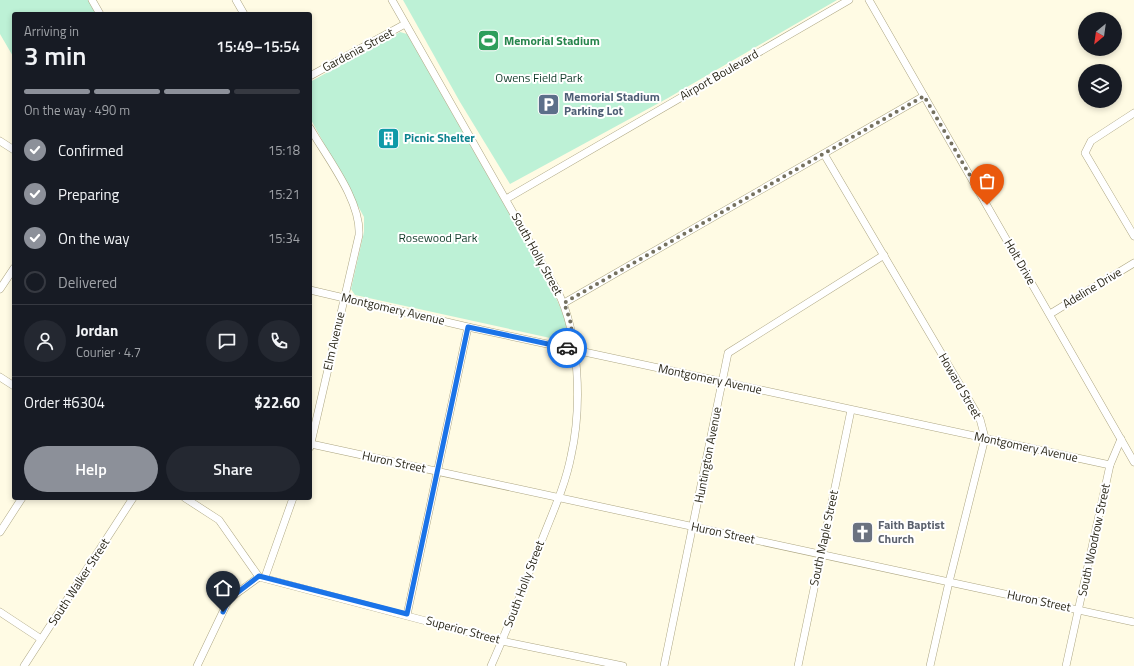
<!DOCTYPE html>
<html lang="en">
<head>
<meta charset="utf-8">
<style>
  :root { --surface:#171b24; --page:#242831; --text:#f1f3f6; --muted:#9ea1a6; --line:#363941; --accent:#8c9099 }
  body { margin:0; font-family:"Titillium Web",sans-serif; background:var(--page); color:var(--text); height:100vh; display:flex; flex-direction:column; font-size:15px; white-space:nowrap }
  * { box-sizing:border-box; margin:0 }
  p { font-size:13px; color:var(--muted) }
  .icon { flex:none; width:22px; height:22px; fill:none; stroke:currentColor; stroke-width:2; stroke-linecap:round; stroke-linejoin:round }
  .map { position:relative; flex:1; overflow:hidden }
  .side { position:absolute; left:12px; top:12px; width:300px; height:488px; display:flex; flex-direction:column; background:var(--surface); border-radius:4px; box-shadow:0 2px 6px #0003 }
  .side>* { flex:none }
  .needle { width:26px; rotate:209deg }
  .controls { position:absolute; left:1078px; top:12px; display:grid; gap:8px }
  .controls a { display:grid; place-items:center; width:44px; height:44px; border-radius:50%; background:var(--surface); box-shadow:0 2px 6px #0003; font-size:20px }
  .pin { position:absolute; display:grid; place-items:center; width:34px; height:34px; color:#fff; margin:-41px -17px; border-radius:50% 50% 50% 0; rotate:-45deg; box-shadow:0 0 4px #0007 }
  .pin .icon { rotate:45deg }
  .courier { position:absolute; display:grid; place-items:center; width:40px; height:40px; margin:-20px; border:3px solid #1a73e8; border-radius:50%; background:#fff; color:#222; box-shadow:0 1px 5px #0007 }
  .summary em { font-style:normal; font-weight:600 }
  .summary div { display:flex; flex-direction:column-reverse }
  .summary { display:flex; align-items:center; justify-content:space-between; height:68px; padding:0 12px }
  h1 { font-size:26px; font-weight:600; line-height:30px }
  .bar { display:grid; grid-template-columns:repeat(4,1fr); gap:6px 4px; align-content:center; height:48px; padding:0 12px }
  .bar i { height:5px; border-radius:3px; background:var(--line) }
  .bar .active { background:var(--accent) }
  .bar p { grid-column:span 4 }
  .line { display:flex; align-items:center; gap:10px; padding:0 12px; border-top:1px solid var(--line) }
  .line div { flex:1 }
  .round { display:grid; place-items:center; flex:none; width:42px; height:42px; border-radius:21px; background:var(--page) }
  ol { padding:0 12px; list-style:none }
  li { display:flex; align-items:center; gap:12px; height:44px }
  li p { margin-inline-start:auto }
  li .icon { padding:4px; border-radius:50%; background:var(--accent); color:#fff; stroke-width:4 }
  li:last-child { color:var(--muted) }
  li i { width:22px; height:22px; border:2px solid var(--line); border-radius:50% }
  .action { display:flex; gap:8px; margin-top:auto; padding:8px 12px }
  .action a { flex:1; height:46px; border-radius:24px; background:var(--accent); color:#fff; font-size:16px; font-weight:600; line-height:46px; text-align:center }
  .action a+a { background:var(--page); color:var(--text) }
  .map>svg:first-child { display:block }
  .green { fill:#bdf1d6 }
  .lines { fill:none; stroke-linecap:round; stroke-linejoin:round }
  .street-casing { stroke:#ada683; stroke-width:8 }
  .street { stroke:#fff; stroke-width:7 }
  .done { stroke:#757160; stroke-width:4; stroke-dasharray:0 7.2 }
  .route { stroke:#1a73e8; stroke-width:5 }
  .labels { text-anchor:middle; stroke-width:4; stroke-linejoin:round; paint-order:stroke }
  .leisure-label { font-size:12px; font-weight:bold; fill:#27864d; stroke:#fff; text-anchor:start }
  .street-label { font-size:12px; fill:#2a2719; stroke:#fff }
  .park-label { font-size:12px; fill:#113c2a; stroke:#fff }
  .service-label { font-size:12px; font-weight:bold; fill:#4e5e75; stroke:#fff; text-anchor:start }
  .culture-label { font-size:12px; font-weight:bold; fill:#0d838f; stroke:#fff; text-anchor:start }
  .worship-label { font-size:12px; font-weight:bold; fill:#5b616d; stroke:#fff; text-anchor:start }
</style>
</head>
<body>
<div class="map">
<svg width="1134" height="666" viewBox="0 0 1134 666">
  <rect width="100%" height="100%" fill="#fffbe4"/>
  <g class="green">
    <polygon points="0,0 88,0 96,14 14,14 14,58 0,34"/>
    <polygon points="403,0 837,0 668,98 510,184 460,102"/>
    <path d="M 400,32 L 407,34 L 547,280 C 556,298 567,317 568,338 L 564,341 L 355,295 L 351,289 L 364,232 L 364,217 L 310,118 L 310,82 Z"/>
  </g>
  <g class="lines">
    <defs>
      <g id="street">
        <polyline points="92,0 100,14"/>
        <polyline points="236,0 244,14"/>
        <path d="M 392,0 L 557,290 C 580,335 582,407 571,456 C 565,487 551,516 540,545 C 524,585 509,626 491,666"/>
        <polyline points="869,0 1134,462"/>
        <polyline points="310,76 405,24"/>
        <polyline points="1134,113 1091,141 1085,153 1134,236"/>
        <path d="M 310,128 C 327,158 361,200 359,235 L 310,447"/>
        <polyline points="0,141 14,150"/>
        <polyline points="824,154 980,419 985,438 949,582 930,666"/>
        <polyline points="506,199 849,0"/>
        <polyline points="0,289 14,268"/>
        <polyline points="310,290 468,327 1110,465"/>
        <polyline points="564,303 924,96"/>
        <polyline points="1050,314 1134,263"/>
        <polyline points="0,377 14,386"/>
        <polyline points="311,444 1134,622"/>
        <polyline points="185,498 219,520 259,577"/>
        <polyline points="0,532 22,498"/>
        <polyline points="259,577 502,641 623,666"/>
        <polyline points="265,577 293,498"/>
        <polyline points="0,612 41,639"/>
        <polyline points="407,615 468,327"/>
        <polyline points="24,666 133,498"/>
        <polyline points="197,666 229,599 259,577"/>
        <polyline points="664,666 728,353 884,255"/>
        <polyline points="798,666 851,410"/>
        <polyline points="1066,666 1110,465 1121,439"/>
      </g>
    </defs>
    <use href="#street" class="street-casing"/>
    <use href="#street" class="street"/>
  </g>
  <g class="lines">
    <polyline class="done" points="567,348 575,349 570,320 564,303 924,96 987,205"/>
    <polyline class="route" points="223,612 229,599 259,576 407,614 468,327 567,348"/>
  </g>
  <defs>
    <symbol id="stadium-square" viewBox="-11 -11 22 22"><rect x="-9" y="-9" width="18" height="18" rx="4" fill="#2e9e5b" stroke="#fff"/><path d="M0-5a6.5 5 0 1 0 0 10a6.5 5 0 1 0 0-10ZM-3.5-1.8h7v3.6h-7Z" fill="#fff"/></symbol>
    <symbol id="parking-square" viewBox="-11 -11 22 22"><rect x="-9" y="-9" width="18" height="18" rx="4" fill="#5c6f8a" stroke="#fff"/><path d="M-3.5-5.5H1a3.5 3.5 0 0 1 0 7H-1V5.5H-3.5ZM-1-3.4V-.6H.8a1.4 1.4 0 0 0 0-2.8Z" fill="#fff"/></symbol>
    <symbol id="building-square" viewBox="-11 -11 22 22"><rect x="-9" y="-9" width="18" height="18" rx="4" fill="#0f9aa8" stroke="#fff"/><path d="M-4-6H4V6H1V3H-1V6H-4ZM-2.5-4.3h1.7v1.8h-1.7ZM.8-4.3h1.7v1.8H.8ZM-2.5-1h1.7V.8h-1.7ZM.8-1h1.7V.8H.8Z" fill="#fff"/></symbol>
    <symbol id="church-square" viewBox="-11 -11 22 22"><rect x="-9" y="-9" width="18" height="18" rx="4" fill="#6b7280" stroke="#fff"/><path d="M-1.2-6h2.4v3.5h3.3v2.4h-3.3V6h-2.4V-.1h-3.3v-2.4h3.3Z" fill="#fff"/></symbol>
  </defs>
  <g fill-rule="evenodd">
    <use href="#stadium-square" x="476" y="28" width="25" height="25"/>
    <use href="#parking-square" x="536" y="92" width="25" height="25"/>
    <use href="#building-square" x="376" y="126" width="25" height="25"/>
    <use href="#church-square" x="850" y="520" width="25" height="25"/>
  </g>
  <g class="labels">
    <g class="leisure-label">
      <text x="504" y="45">Memorial Stadium</text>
    </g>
    <g class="street-label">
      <text transform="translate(358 50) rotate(-28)" y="4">Gardenia Street</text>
      <text transform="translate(719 75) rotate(-30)" y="4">Airport Boulevard</text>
      <text transform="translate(537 254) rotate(61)" y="4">South Holly Street</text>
      <text transform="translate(1020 262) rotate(60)" y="4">Holt Drive</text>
      <text transform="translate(1092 288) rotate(-31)" y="4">Adeline Drive</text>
      <text transform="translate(393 309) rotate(13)" y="4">Montgomery Avenue</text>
      <text transform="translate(334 341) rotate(-77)" y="4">Elm Avenue</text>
      <text transform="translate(710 379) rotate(12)" y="4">Montgomery Avenue</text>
      <text transform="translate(960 386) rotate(60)" y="4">Howard Street</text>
      <text transform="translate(1026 447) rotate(12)" y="4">Montgomery Avenue</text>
      <text transform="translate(708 455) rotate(-79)" y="4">Huntington Avenue</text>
      <text transform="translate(394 462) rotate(12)" y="4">Huron Street</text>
      <text transform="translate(723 533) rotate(12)" y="4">Huron Street</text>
      <text transform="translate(824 538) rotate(-78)" y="4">South Maple Street</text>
      <text transform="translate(1094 540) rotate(-78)" y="4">South Woodrow Street</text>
      <text transform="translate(79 582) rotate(-57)" y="4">South Walker Street</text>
      <text transform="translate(524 584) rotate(-69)" y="4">South Holly Street</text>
      <text transform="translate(1039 601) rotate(12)" y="4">Huron Street</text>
      <text transform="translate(463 630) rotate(15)" y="4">Superior Street</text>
    </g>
    <g class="park-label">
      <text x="539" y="82">Owens Field Park</text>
      <text x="438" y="242">Rosewood Park</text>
    </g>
    <g class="service-label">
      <text x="564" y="101">Memorial Stadium<tspan x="564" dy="14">Parking Lot</tspan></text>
    </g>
    <g class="culture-label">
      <text x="404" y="142">Picnic Shelter</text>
    </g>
    <g class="worship-label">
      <text x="878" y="529">Faith Baptist<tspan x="878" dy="14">Church</tspan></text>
    </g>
  </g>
</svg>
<div class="controls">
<a><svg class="needle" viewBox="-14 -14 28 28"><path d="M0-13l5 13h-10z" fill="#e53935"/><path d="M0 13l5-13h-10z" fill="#9ea1a6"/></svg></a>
<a><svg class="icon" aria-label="layers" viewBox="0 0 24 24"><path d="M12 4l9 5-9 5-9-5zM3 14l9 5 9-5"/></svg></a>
</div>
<div class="pin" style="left:987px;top:205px;background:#ea580c"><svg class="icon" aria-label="bag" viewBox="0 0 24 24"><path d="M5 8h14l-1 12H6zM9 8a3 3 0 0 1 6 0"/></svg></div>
<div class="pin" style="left:223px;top:612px;background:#1f2937"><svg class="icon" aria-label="home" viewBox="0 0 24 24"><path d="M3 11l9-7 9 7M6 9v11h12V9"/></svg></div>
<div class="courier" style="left:567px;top:348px"><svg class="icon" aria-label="car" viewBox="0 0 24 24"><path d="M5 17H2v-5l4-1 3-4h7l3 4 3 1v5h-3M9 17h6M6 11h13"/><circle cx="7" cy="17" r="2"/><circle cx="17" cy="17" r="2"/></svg></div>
<section class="side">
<div class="summary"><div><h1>3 min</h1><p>Arriving in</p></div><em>15:49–15:54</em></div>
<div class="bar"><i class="active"></i><i class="active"></i><i class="active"></i><i></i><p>On the way · 490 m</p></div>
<ol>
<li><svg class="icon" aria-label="check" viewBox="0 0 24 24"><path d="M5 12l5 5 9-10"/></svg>Confirmed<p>15:18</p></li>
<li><svg class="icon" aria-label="check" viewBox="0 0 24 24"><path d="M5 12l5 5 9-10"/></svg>Preparing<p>15:21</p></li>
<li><svg class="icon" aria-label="check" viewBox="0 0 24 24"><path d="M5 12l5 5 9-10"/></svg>On the way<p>15:34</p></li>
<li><i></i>Delivered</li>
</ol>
<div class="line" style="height:72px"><a class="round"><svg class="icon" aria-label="person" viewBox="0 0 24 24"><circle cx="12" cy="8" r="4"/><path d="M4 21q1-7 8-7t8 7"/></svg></a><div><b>Jordan</b><p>Courier · 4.7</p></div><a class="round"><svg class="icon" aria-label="chat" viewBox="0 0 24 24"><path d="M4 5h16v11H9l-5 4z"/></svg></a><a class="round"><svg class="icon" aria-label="phone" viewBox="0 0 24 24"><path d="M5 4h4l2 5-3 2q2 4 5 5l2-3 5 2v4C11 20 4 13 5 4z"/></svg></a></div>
<div class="line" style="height:52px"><div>Order #6304</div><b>$22.60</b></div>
<div class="action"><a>Help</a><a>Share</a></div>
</section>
</div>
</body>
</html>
